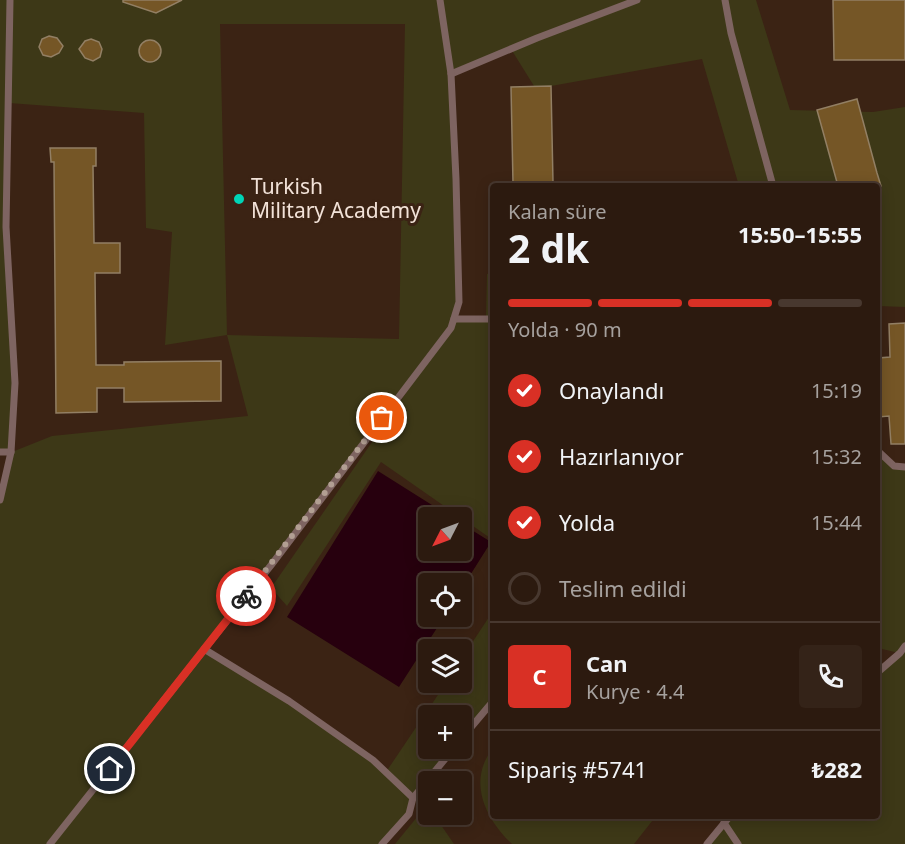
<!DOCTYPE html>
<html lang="tr">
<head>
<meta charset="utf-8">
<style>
  :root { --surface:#2c1a0f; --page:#342318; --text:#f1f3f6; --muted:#a6a19e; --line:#48382f; --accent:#d93025 }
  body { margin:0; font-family:"Noto Sans",sans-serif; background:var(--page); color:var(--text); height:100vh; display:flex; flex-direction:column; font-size:22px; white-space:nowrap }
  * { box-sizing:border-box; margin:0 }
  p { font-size:20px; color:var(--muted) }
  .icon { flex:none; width:33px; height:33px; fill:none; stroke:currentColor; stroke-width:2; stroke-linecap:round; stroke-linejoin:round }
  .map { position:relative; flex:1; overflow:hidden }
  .sheet { position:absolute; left:490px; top:183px; width:390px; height:636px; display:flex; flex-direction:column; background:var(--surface); border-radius:6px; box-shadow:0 3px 15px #0003,0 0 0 2px var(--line) }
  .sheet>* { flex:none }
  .needle { width:39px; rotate:228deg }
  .fabs { position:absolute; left:418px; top:507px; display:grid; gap:12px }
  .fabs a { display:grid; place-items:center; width:54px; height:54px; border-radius:6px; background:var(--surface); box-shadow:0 3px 15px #0003,0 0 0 2px var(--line); font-size:30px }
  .pin { position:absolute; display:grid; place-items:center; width:51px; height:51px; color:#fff; margin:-26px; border:3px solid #fff; border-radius:50%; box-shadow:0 2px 6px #0007 }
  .courier { position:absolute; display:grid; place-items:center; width:60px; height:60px; margin:-30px; border:4px solid #d93025; border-radius:50%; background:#fff; color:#222; box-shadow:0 2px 8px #0007 }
  .head em { font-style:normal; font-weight:700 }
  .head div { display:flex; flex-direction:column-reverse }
  .head { display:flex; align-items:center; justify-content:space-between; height:102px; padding:0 18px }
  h1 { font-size:39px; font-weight:700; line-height:45px }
  .bar { display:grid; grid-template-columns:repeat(4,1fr); gap:9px 6px; align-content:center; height:72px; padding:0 18px }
  .bar i { height:8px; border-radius:4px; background:var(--line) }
  .bar .current { background:var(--accent) }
  .bar p { grid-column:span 4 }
  .line { display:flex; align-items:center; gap:15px; padding:0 18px; border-top:2px solid var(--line) }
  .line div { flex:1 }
  .round { display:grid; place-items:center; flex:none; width:63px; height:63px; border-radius:6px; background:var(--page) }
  ol { padding:0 18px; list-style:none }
  li { display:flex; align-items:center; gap:18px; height:66px }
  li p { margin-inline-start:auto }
  li .icon { padding:6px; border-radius:50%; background:var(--accent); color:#fff; stroke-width:4 }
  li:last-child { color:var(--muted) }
  li i { width:33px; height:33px; border:3px solid var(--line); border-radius:50% }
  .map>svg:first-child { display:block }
  .green { fill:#3d3817; fill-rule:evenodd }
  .water { fill:#27000e }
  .building { fill:#755626; stroke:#927f64; stroke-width:1.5 }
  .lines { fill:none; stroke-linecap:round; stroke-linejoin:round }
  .service { stroke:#7e6461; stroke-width:7 }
  .done { stroke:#b29f93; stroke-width:6; stroke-dasharray:0 10.8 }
  .route { stroke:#d93025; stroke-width:8 }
  .poi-dot { fill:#00d5b7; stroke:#3b2314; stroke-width:2 }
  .labels { text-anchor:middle; stroke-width:6; stroke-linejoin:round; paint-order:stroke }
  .poi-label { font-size:21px; fill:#f2e2d8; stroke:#3b2314; text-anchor:start }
</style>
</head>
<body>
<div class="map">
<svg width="905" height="844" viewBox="0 0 905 844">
  <rect width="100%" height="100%" fill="#3b2314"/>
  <g class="green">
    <path d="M 0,0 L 756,0 L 790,110 L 873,112 L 905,107 L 905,307 L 878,306 L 878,186 L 739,186 L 702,59 L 551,86 L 534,86 L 511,49 L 451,74 L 459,302 L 454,319 L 486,318 L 487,274 L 493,273 L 493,540 L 381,462 L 287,606 L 271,588 L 451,328 L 204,649 L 289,701 L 386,772 L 446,683 L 462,682 L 462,658 L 493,611 L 493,700 L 462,738 L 462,716 L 429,716 L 429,748 L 454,749 L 413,798 L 409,814 L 382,844 L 0,844 L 0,500 L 11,453 L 0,452 ZM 220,24 L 405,24 L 399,339 L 227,335 ZM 9,103 L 144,113 L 146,228 L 172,232 L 165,345 L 227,335 L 248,416 L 52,436 L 12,452 L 15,383 L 6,227 Z"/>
    <polygon points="878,451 894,466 905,467 905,844 707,844 730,816 878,816 878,672 899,653 878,648"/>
    <path d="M 493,748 L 494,816 L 656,816 L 634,844 L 512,844 C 485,818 467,781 493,748 Z"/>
    <polygon points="427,805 429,807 429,814 434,815 454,844 395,844"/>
  </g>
  <polygon class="water" points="378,471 451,517 429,518 429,550 462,550 462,524 491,542 462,588 462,584 429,584 429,616 444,617 399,687 287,617"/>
  <g class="building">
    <polygon points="123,0 182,0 156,13 123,2"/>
    <polygon points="833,0 905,0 905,60 834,60"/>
    <polygon points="49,36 57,38 63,46 59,53 51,57 43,55 39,47 42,39"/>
    <polygon points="91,39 99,42 102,49 100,57 93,61 85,58 79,49 85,41"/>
    <circle cx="150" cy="51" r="11"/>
    <polygon points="551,86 553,182 550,183 550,186 528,186 528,183 513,183 511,87"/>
    <polygon points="857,99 877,173 881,186 838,186 817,110"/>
    <polygon points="50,148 96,148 96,166 93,166 94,243 120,243 120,273 95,273 96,365 124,365 124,362 221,361 221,401 124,402 124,388 97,388 97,412 56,413 54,162 51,162"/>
    <polygon points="905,323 905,444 891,444 889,416 878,417 878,358 890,357 889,324"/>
  </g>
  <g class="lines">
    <g class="service">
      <polyline points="725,0 731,33 773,186"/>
      <polyline points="451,74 537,38 637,0"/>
      <polyline points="454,319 494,319"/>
      <polyline points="878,451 894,466 905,467"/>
      <polyline points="0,452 11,452 15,383 6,227 10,0"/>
      <polyline points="0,500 11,452"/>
      <polyline points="204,649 289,701 373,760 413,798 409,814 382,844"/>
      <polyline points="878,672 900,653 905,646"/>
      <polyline points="462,738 494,700"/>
      <polyline points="413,798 454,748"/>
      <polyline points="724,823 738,844"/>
      <polyline points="50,844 272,564 451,328 459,302 456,179 451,74 440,0"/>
      <polyline points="707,844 730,816"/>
    </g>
  </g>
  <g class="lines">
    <polyline class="done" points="246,596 382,418"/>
    <polyline class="route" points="110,769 246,596"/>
  </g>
  <circle class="poi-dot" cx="239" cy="199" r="6"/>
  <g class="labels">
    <g class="poi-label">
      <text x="251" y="194">Turkish<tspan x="251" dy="24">Military Academy</tspan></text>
    </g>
  </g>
</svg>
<div class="fabs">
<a><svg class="needle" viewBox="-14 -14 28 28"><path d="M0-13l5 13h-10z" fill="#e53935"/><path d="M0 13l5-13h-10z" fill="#a6a19e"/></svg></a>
<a><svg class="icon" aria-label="locate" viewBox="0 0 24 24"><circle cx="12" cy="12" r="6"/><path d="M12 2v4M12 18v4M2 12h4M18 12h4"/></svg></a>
<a><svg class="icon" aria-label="layers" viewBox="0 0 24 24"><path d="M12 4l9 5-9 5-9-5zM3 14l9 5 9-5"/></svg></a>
<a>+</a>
<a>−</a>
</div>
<div class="pin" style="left:382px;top:418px;background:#ea580c"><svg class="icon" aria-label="bag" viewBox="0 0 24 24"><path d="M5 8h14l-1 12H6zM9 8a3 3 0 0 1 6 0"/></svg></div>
<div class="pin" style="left:110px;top:769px;background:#1f2937"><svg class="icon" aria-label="home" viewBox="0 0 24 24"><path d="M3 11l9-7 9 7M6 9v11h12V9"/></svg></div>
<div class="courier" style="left:246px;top:596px"><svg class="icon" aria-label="bike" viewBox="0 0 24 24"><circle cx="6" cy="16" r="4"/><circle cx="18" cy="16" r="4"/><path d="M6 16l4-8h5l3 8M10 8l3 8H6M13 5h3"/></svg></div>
<section class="sheet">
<div class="head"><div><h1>2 dk</h1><p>Kalan süre</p></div><em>15:50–15:55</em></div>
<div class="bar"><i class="current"></i><i class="current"></i><i class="current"></i><i></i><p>Yolda · 90 m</p></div>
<ol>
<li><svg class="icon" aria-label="check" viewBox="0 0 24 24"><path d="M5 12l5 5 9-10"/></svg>Onaylandı<p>15:19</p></li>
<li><svg class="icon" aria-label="check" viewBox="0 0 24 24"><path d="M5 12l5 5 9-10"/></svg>Hazırlanıyor<p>15:32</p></li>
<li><svg class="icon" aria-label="check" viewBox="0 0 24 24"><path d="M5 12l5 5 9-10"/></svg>Yolda<p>15:44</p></li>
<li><i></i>Teslim edildi</li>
</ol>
<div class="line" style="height:108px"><b class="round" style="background:var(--accent);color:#fff">C</b><div><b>Can</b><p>Kurye · 4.4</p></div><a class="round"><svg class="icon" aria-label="phone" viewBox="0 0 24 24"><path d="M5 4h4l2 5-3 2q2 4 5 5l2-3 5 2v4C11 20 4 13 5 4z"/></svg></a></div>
<div class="line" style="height:78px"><div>Sipariş #5741</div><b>₺282</b></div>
</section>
</div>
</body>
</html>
